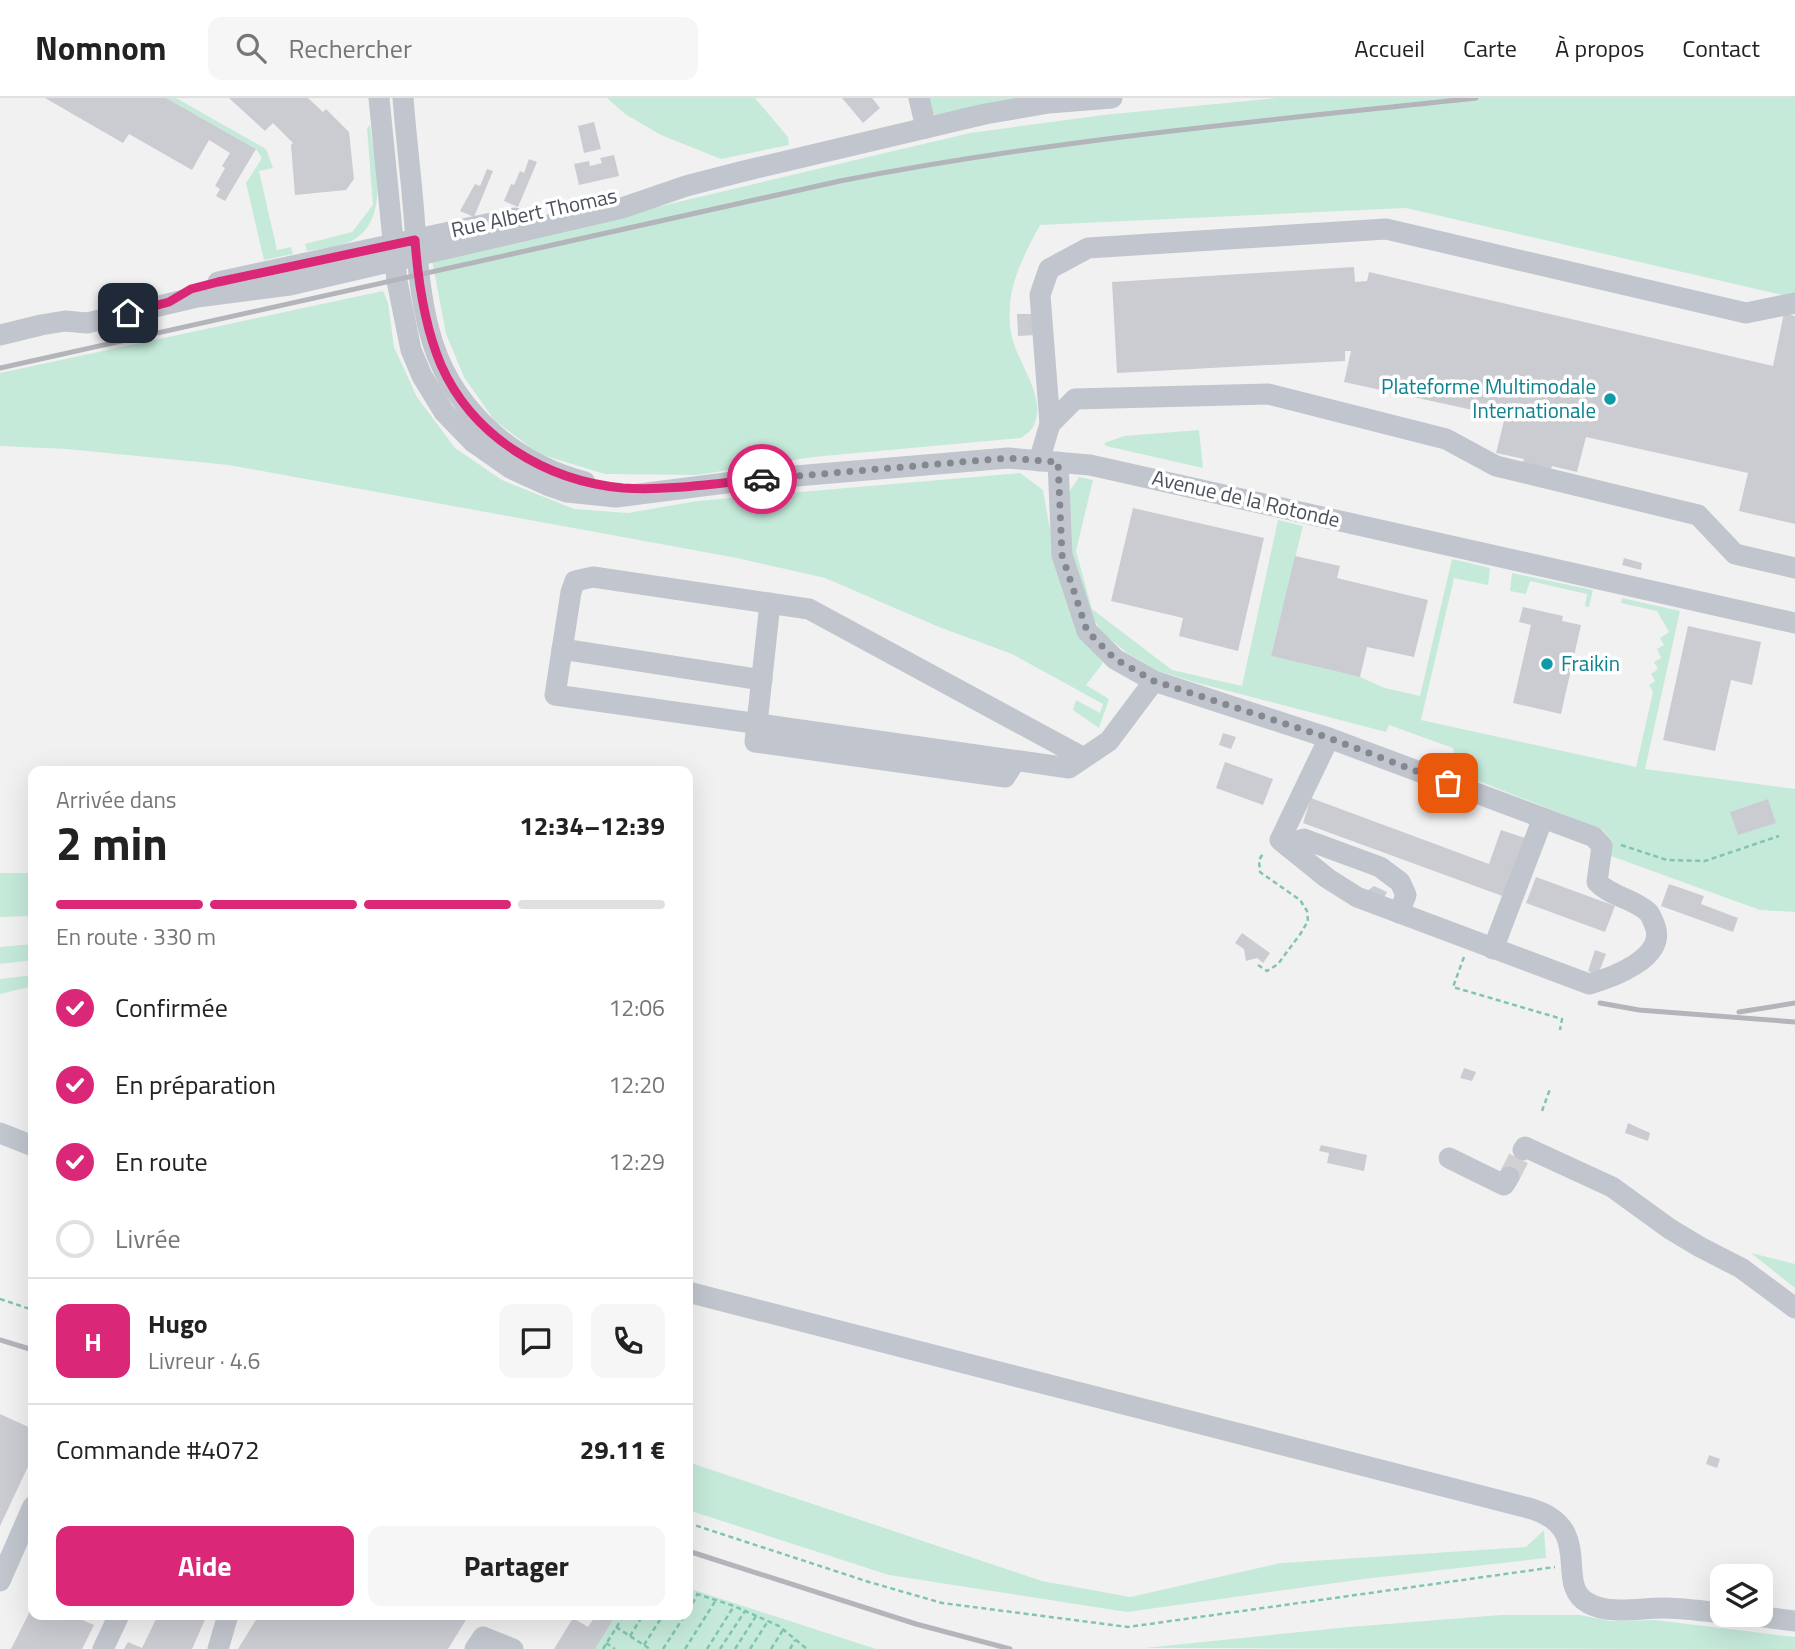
<!DOCTYPE html>
<html lang="fr">
<head>
<meta charset="utf-8">
<style>
  :root { --surface:#fff; --page:#f6f6f6; --text:#222; --muted:#767676; --line:#e0e0e0; --accent:#db2777 }
  body { margin:0; font-family:"Titillium Web",sans-serif; background:var(--page); color:var(--text); height:100vh; display:flex; flex-direction:column; font-size:26px; white-space:nowrap }
  * { box-sizing:border-box; margin:0 }
  p { font-size:23px; color:var(--muted) }
  .icon { flex:none; width:38px; height:38px; fill:none; stroke:currentColor; stroke-width:2; stroke-linecap:round; stroke-linejoin:round }
  .map { position:relative; flex:1; overflow:hidden }
  .side { position:absolute; left:28px; top:668px; width:665px; height:854px; display:flex; flex-direction:column; background:var(--surface); border-radius:14px; box-shadow:0 7px 28px #0002 }
  .side>* { flex:none }
  .buttons { position:absolute; left:1710px; top:1466px; display:grid; gap:14px }
  .buttons a { display:grid; place-items:center; width:63px; height:63px; border-radius:14px; background:var(--surface); box-shadow:0 7px 28px #0002; font-size:35px }
  .pin { position:absolute; display:grid; place-items:center; width:60px; height:60px; color:#fff; margin:-30px; border-radius:14px; box-shadow:0 4px 10px #0006 }
  .courier { position:absolute; display:grid; place-items:center; width:70px; height:70px; margin:-35px; border:5px solid #db2777; border-radius:50%; background:#fff; color:#222; box-shadow:0 2px 9px #0007 }
  .summary em { font-style:normal; font-weight:700 }
  .summary div { display:flex; flex-direction:column-reverse }
  .summary { display:flex; align-items:center; justify-content:space-between; height:119px; padding:0 28px }
  h1 { font-size:46px; font-weight:700; line-height:52px }
  .bar { display:grid; grid-template-columns:repeat(4,1fr); gap:10px 7px; align-content:center; height:84px; padding:0 28px }
  .bar i { height:9px; border-radius:5px; background:var(--line) }
  .bar .selected { background:var(--accent) }
  .bar p { grid-column:span 4 }
  .line { display:flex; align-items:center; gap:18px; padding:0 28px; border-top:2px solid var(--line) }
  .line div { flex:1 }
  .round { display:grid; place-items:center; flex:none; width:74px; height:74px; border-radius:14px; background:var(--page) }
  ol { padding:0 28px; list-style:none }
  li { display:flex; align-items:center; gap:21px; height:77px }
  li p { margin-inline-start:auto }
  li .icon { padding:7px; border-radius:50%; background:var(--accent); color:#fff; stroke-width:4 }
  li:last-child { color:var(--muted) }
  li i { width:38px; height:38px; border:4px solid var(--line); border-radius:50% }
  .action { display:flex; gap:14px; margin-top:auto; padding:14px 28px }
  .action a { flex:1; height:80px; border-radius:14px; background:var(--accent); color:#fff; font-size:28px; font-weight:700; line-height:80px; text-align:center }
  .action a+a { background:var(--page); color:var(--text) }
  header { display:flex; align-items:center; gap:42px; box-sizing:border-box; height:98px; padding:0 35px; background:var(--surface); border-bottom:2px solid var(--line) }
  header strong { font-size:33px }
  nav { display:flex; gap:38px; margin-inline-start:auto; font-size:24px }
  .search { width:490px; height:63px; background:var(--page); display:flex; align-items:center; gap:18px; box-sizing:border-box; padding:0 24px; border-radius:14px; color:var(--muted); font-size:26px }
  .map>svg:first-child { display:block }
  .green { fill:#c5eada }
  .building { fill:#cbccd2 }
  .lines { fill:none; stroke-linecap:round; stroke-linejoin:round }
  .minor-tunnel { stroke:#d1d1d3; stroke-width:21; stroke-dasharray:21 10; stroke-linecap:butt }
  .path { stroke:#81c4af; stroke-width:2.5; stroke-dasharray:5 3.5; stroke-linecap:butt }
  .minor { stroke:#c1c5cd; stroke-width:21 }
  .rail { stroke:#b3b5ba; stroke-width:5 }
  .done { stroke:#858890; stroke-width:7; stroke-dasharray:0 12.6 }
  .route { stroke:#db2777; stroke-width:9 }
  .culture-dot { fill:#0f9aa8; stroke:#fff; stroke-width:2.5 }
  .labels { text-anchor:middle; stroke-width:7; stroke-linejoin:round; paint-order:stroke }
  .street-label { font-size:21px; fill:#4b505b; stroke:#fff }
  .culture-label { font-size:21px; fill:#0d838f; stroke:#fff; text-anchor:end }
</style>
</head>
<body>
<header>
<strong>Nomnom</strong>
<div class="search"><svg class="icon" aria-label="search" viewBox="0 0 24 24"><circle cx="10" cy="10" r="6"/><path d="M15 15l6 6"/></svg>Rechercher</div>
<nav><a>Accueil</a><a>Carte</a><a>À propos</a><a>Contact</a></nav>
</header>
<div class="map">
<svg width="1795" height="1551" viewBox="0 0 1795 1551">
  <rect width="100%" height="100%" fill="#f2f1f1"/>
  <g class="green">
    <polygon points="166,0 176,0 266,51 273,70 259,73 277,152 291,149 293,156 264,162 246,85 262,60 256,51"/>
    <polygon points="607,0 755,0 788,39 789,47 721,61 661,37 625,16"/>
    <polygon points="927,0 1019,0 936,18 929,11"/>
    <path d="M 1277,0 L 1795,0 L 1795,200 L 1406,110 L 1040,127 C 1028,149 1010,183 1010,209 C 1009,220 1010,236 1014,246 C 1022,271 1047,302 1033,329 C 1031,333 1025,337 1021,340 L 813,359 L 697,377 L 605,376 L 539,356 L 494,322 L 464,279 L 446,236 L 432,162 L 970,35 L 1103,17 Z"/>
    <path d="M 370,27 C 374,61 391,118 355,141 C 343,149 322,150 307,153 L 305,146 L 352,134 L 373,107 L 367,30 Z"/>
    <polygon points="383,193 388,205 394,249 417,299 455,350 502,382 574,411 628,415 697,403 1020,375 1043,392 1056,465 1081,534 1103,565 1086,587 1109,601 1099,630 1073,612 1076,602 1100,615 1103,606 1012,556 939,529 825,480 737,460 229,367 66,351 0,348 0,275"/>
    <polygon points="1199,332 1203,370 1106,348 1104,345 1124,338"/>
    <polygon points="1079,379 1093,382 1076,453 1092,511 1172,572 1242,588 1278,422 1303,428 1271,558 1360,579 1385,590 1420,598 1452,461 1490,470 1488,487 1454,480 1421,622 1636,669 1653,594 1649,587 1655,583 1651,576 1658,571 1654,564 1661,560 1657,551 1664,547 1660,540 1669,534 1657,513 1621,505 1622,500 1680,513 1645,671 1795,691 1795,814 1760,812 1611,758 1611,742 1603,732 1461,676 1453,650 1389,627 1386,634 1194,584 1158,573 1127,555 1104,536 1087,513 1071,453 1069,394"/>
    <polygon points="1512,475 1593,492 1589,509 1585,508 1587,496 1530,483 1526,496 1510,493"/>
    <polygon points="0,775 33,775 33,818 0,819"/>
    <polygon points="33,846 33,862 0,866 0,849"/>
    <polygon points="33,877 33,888 0,896 0,881"/>
    <polygon points="1751,1155 1795,1166 1795,1190"/>
    <polygon points="688,1364 1042,1483 1130,1499 1281,1465 1526,1449 1544,1432 1546,1460 1364,1481 1127,1514 889,1477 688,1412"/>
    <polygon points="688,1490 876,1551 595,1551 616,1517 688,1517"/>
    <polygon points="1501,1517 1580,1517 1610,1523 1655,1522 1795,1539 1795,1551 1144,1550 1349,1529"/>
  </g>
  <g class="building">
    <polygon points="45,0 166,0 256,51 225,103 216,98 220,91 215,88 225,70 222,68 230,55 209,42 192,72 129,36 123,45"/>
    <polygon points="229,0 308,0 323,14 326,11 349,34 354,81 346,92 295,97 291,47 293,45 273,25 265,33"/>
    <polygon points="842,0 872,0 880,10 863,25"/>
    <polygon points="594,24 601,51 584,55 578,28"/>
    <polygon points="614,57 619,78 579,87 574,66 589,63 590,68 602,65 600,60"/>
    <polygon points="529,61 537,64 518,109 504,103 511,86 514,87 520,73 524,75"/>
    <polygon points="487,71 493,73 474,119 460,113 475,86 480,88"/>
    <polygon points="1354,169 1355,184 1367,183 1369,174 1773,268 1784,215 1795,218 1795,426 1739,413 1748,375 1586,339 1577,374 1552,368 1550,374 1522,367 1524,361 1496,355 1505,319 1344,284 1351,253 1345,253 1345,263 1117,275 1112,184"/>
    <polygon points="1017,216 1034,216 1035,237 1018,238"/>
    <polygon points="1133,410 1264,440 1238,553 1179,538 1183,520 1111,503"/>
    <polygon points="1295,458 1340,468 1337,480 1428,502 1414,559 1367,549 1360,579 1271,558"/>
    <polygon points="1624,460 1642,465 1641,472 1622,467"/>
    <polygon points="1523,509 1563,518 1562,523 1581,527 1561,616 1513,605 1531,527 1519,524"/>
    <polygon points="1688,528 1761,544 1752,587 1731,582 1715,653 1663,642"/>
    <polygon points="1223,635 1236,639 1231,651 1219,647"/>
    <polygon points="1225,664 1273,681 1263,707 1216,690"/>
    <polygon points="1311,700 1489,766 1501,732 1525,740 1505,799 1303,725"/>
    <polygon points="1768,701 1776,725 1738,737 1730,714"/>
    <polygon points="1536,779 1615,808 1605,834 1526,805"/>
    <polygon points="1669,786 1704,798 1701,806 1738,820 1733,834 1661,808"/>
    <polygon points="1374,788 1387,794 1384,800 1367,793"/>
    <polygon points="1242,835 1270,855 1263,865 1257,860 1246,863 1244,851 1235,845"/>
    <polygon points="1595,852 1606,856 1598,877 1588,873"/>
    <polygon points="1464,970 1476,974 1472,983 1460,980"/>
    <polygon points="1628,1025 1650,1035 1648,1043 1625,1035"/>
    <polygon points="1321,1047 1367,1057 1364,1073 1327,1065 1329,1055 1319,1053"/>
    <polygon points="0,1316 33,1331 33,1358 0,1428"/>
    <polygon points="1709,1357 1720,1361 1717,1370 1706,1366"/>
    <polygon points="33,1507 33,1517 82,1517 80,1521 94,1527 82,1551 11,1551"/>
    <polygon points="147,1517 207,1517 192,1551 124,1551 128,1544 142,1550 156,1521"/>
    <polygon points="259,1517 469,1517 448,1551 238,1551"/>
    <polygon points="596,1517 616,1517 595,1551 554,1551 573,1520 588,1529"/>
  </g>
  <g class="lines">
    <polyline class="minor-tunnel" points="1509,1079 1523,1052"/>
    <g class="path">
      <polyline points="1621,747 1667,762 1705,763 1779,738"/>
      <polyline points="1464,859 1453,889 1562,921 1560,932"/>
      <polyline points="1258,867 1267,873 1278,866 1301,835 1308,823 1307,813 1300,802 1260,774 1259,762 1264,754"/>
      <polyline points="1542,1013 1550,991"/>
      <polyline points="0,1201 33,1212"/>
      <polyline points="688,1425 869,1484 942,1505 1128,1529 1555,1469"/>
      <polyline points="688,1493 734,1508 779,1528 807,1551"/>
      <polyline points="688,1513 698,1496"/>
      <polyline points="616,1529 650,1551"/>
      <polyline points="630,1538 643,1517"/>
      <polyline points="606,1545 615,1551"/>
      <polyline points="644,1547 663,1517"/>
      <polyline points="603,1551 624,1517"/>
      <polyline points="663,1551 685,1517"/>
      <polyline points="685,1551 716,1502"/>
      <polyline points="707,1551 734,1508"/>
      <polyline points="720,1551 745,1513"/>
      <polyline points="735,1551 756,1518"/>
      <polyline points="750,1551 768,1523"/>
      <polyline points="771,1551 783,1532"/>
      <polyline points="790,1551 795,1542"/>
    </g>
    <g class="minor">
      <polyline points="379,0 397,183 411,252 422,278 444,314 473,344 510,370 547,387 567,394 616,399 749,382 1008,360 1090,367 1795,525"/>
      <path d="M 403,0 C 406,39 411,78 414,117 C 417,156 419,194 429,232 C 448,308 511,365 585,384"/>
      <polyline points="919,0 926,30"/>
      <polyline points="218,184 515,120"/>
      <polyline points="0,237 41,227 65,223 87,225 197,199 290,187 622,110 686,88 740,74 985,16 1049,5 1112,0"/>
      <polyline points="1050,326 1075,301 1268,296 1446,341 1496,368 1698,417 1735,456 1795,470"/>
      <polyline points="1039,363 1050,326 1040,197 1049,171 1088,150 1386,131 1746,215 1795,205"/>
      <path d="M 1058,364 L 1062,457 L 1087,533 L 1115,561 L 1154,583 L 1329,640 L 1594,739 L 1602,748 L 1597,784 C 1611,799 1633,800 1648,814 C 1651,817 1653,823 1655,828 C 1667,860 1611,880 1589,886 L 1357,799 L 1327,780 L 1280,742 L 1329,640"/>
      <polyline points="770,505 755,644 1005,679 1015,663"/>
      <polyline points="562,551 762,582"/>
      <polyline points="1084,660 809,511 593,479 575,483 571,494 555,597 1069,670 1109,643 1154,583"/>
      <polyline points="1286,747 1304,741 1380,769 1400,784 1406,797 1399,815"/>
      <polyline points="1493,851 1543,720"/>
      <polyline points="0,1035 33,1048"/>
      <polyline points="1523,1052 1525,1049 1612,1089 1670,1131 1700,1149 1741,1170 1795,1210"/>
      <polyline points="1449,1060 1504,1087 1509,1079"/>
      <path d="M 688,1194 L 1532,1411 C 1596,1431 1553,1486 1588,1505 C 1609,1517 1639,1510 1663,1510 C 1682,1510 1702,1513 1722,1515"/>
      <polyline points="0,1483 33,1408"/>
      <polyline points="1748,1517 1795,1523"/>
      <polyline points="103,1551 119,1517"/>
      <polyline points="218,1551 228,1517"/>
      <polyline points="475,1551 483,1539 513,1551"/>
    </g>
    <g class="rail">
      <path d="M 0,270 L 840,83 C 1050,42 1263,23 1476,0"/>
      <polyline points="1600,905 1639,912 1795,924"/>
      <polyline points="1739,914 1795,905"/>
      <polyline points="0,1242 33,1252"/>
      <polyline points="688,1453 916,1526 1010,1551"/>
    </g>
  </g>
  <g class="lines">
    <polyline class="done" points="762,381 1008,360 1058,364 1062,457 1087,533 1115,561 1154,583 1329,640 1448,685"/>
    <path class="route" d="M 128,215 L 169,204 L 191,191 L 218,184 L 415,142 C 418,184 424,227 441,267 C 473,339 546,383 623,390 C 669,393 716,385 762,381"/>
  </g>
  <g class="culture-dot">
    <circle cx="1610" cy="301" r="7"/>
    <circle cx="1547" cy="566" r="7"/>
  </g>
  <g class="labels">
    <g class="street-label">
      <text transform="translate(534 115) rotate(-12)" y="7">Rue Albert Thomas</text>
      <text transform="translate(1246 401) rotate(13)" y="7">Avenue de la Rotonde</text>
    </g>
    <g class="culture-label">
      <text x="1596" y="296">Plateforme Multimodale<tspan x="1596" dy="24">Internationale</tspan></text>
      <text x="1561" y="573" text-anchor="start">Fraikin</text>
    </g>
  </g>
</svg>
<div class="buttons">
<a><svg class="icon" aria-label="layers" viewBox="0 0 24 24"><path d="M12 4l9 5-9 5-9-5zM3 14l9 5 9-5"/></svg></a>
</div>
<div class="pin" style="left:1448px;top:685px;background:#ea580c"><svg class="icon" aria-label="bag" viewBox="0 0 24 24"><path d="M5 8h14l-1 12H6zM9 8a3 3 0 0 1 6 0"/></svg></div>
<div class="pin" style="left:128px;top:215px;background:#1f2937"><svg class="icon" aria-label="home" viewBox="0 0 24 24"><path d="M3 11l9-7 9 7M6 9v11h12V9"/></svg></div>
<div class="courier" style="left:762px;top:381px"><svg class="icon" aria-label="car" viewBox="0 0 24 24"><path d="M5 17H2v-5l4-1 3-4h7l3 4 3 1v5h-3M9 17h6M6 11h13"/><circle cx="7" cy="17" r="2"/><circle cx="17" cy="17" r="2"/></svg></div>
<section class="side">
<div class="summary"><div><h1>2 min</h1><p>Arrivée dans</p></div><em>12:34–12:39</em></div>
<div class="bar"><i class="selected"></i><i class="selected"></i><i class="selected"></i><i></i><p>En route · 330 m</p></div>
<ol>
<li><svg class="icon" aria-label="check" viewBox="0 0 24 24"><path d="M5 12l5 5 9-10"/></svg>Confirmée<p>12:06</p></li>
<li><svg class="icon" aria-label="check" viewBox="0 0 24 24"><path d="M5 12l5 5 9-10"/></svg>En préparation<p>12:20</p></li>
<li><svg class="icon" aria-label="check" viewBox="0 0 24 24"><path d="M5 12l5 5 9-10"/></svg>En route<p>12:29</p></li>
<li><i></i>Livrée</li>
</ol>
<div class="line" style="height:126px"><b class="round" style="background:var(--accent);color:#fff">H</b><div><b>Hugo</b><p>Livreur · 4.6</p></div><a class="round"><svg class="icon" aria-label="chat" viewBox="0 0 24 24"><path d="M4 5h16v11H9l-5 4z"/></svg></a><a class="round"><svg class="icon" aria-label="phone" viewBox="0 0 24 24"><path d="M5 4h4l2 5-3 2q2 4 5 5l2-3 5 2v4C11 20 4 13 5 4z"/></svg></a></div>
<div class="line" style="height:91px"><div>Commande #4072</div><b>29.11 €</b></div>
<div class="action"><a>Aide</a><a>Partager</a></div>
</section>
</div>
</body>
</html>
